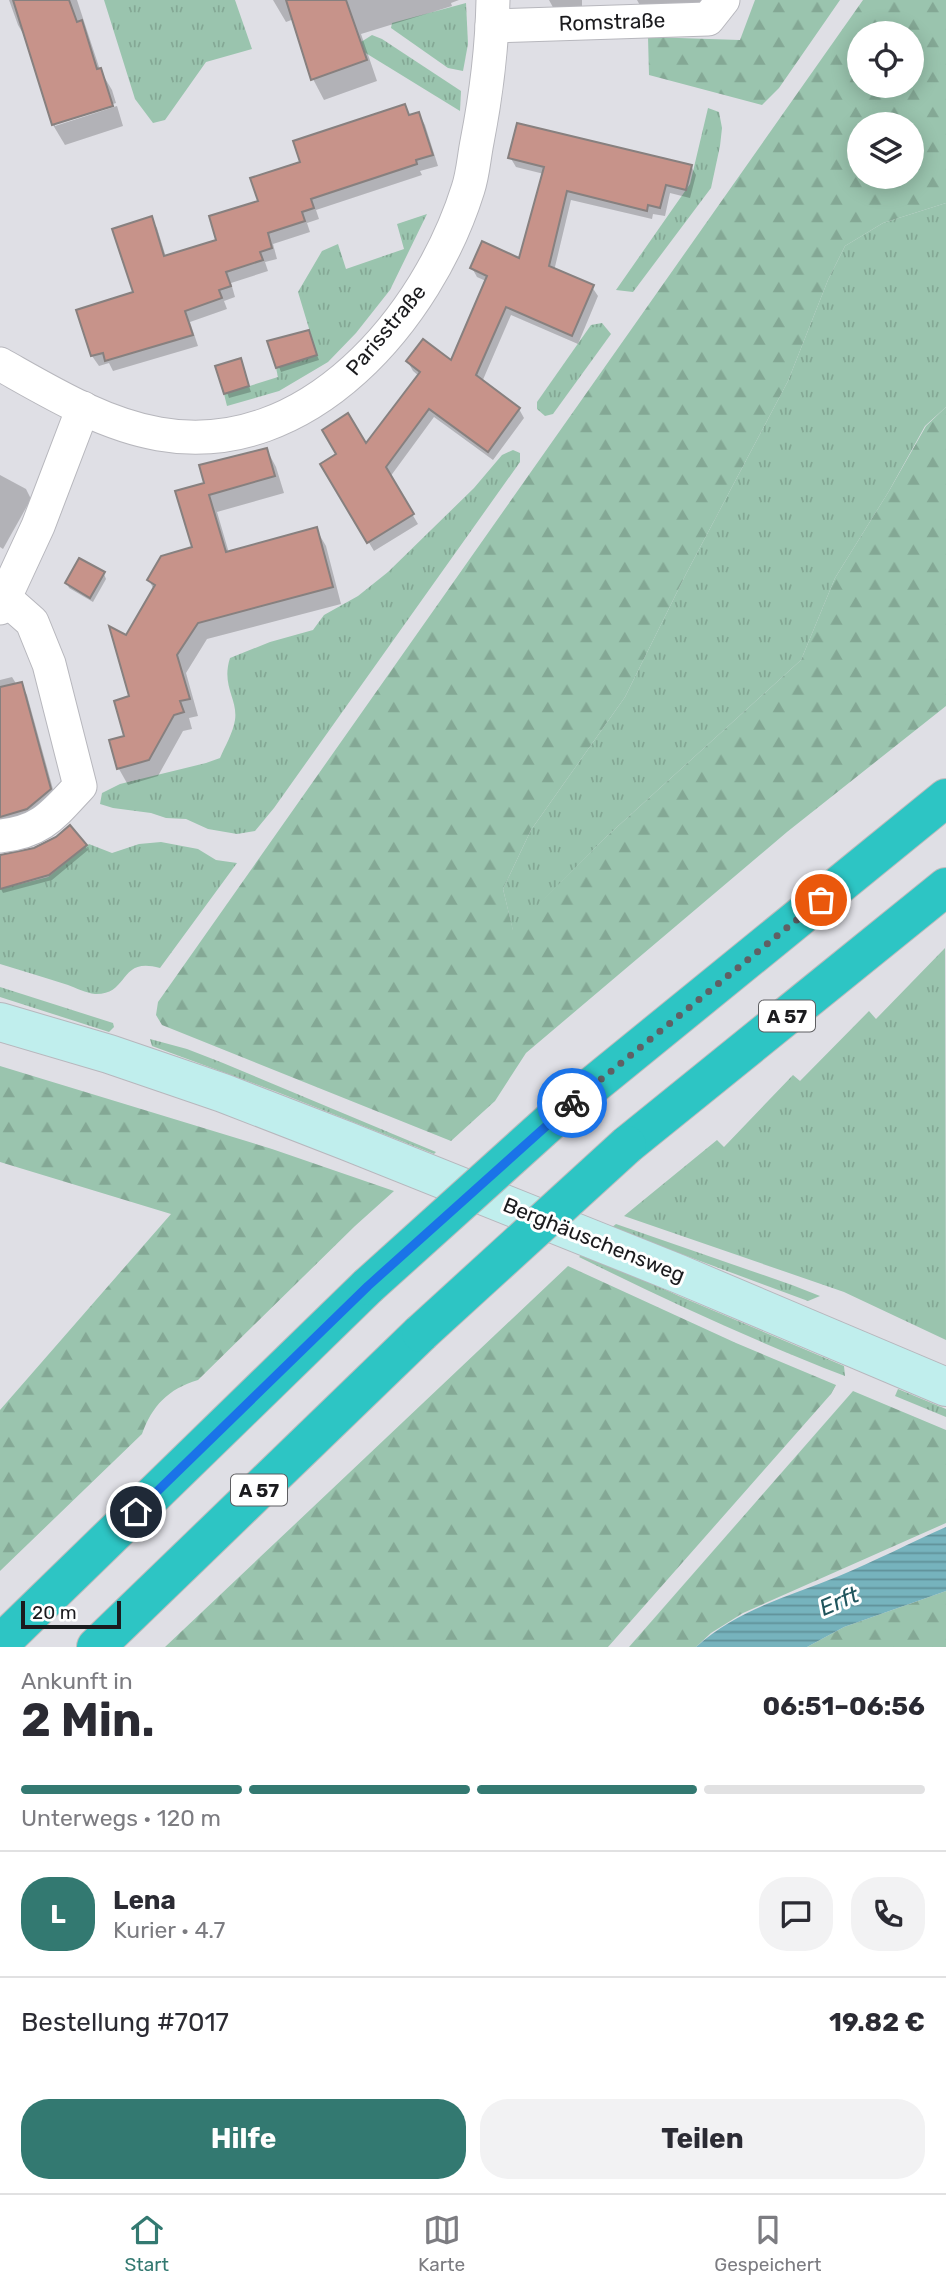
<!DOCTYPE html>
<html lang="de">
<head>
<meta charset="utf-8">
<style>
  :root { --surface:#fff; --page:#f2f2f3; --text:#2b2b33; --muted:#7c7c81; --line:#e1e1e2; --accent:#337971 }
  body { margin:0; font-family:Rubik,sans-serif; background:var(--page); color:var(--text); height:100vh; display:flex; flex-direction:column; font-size:26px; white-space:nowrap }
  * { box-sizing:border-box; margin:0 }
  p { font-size:23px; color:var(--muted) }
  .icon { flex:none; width:38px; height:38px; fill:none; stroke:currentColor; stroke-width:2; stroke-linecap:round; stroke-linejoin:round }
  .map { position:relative; height:1647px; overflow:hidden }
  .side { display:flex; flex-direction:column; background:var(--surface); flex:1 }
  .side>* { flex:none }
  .controls { position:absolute; left:847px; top:21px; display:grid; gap:14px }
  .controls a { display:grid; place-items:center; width:77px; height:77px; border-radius:50%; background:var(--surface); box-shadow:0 4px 18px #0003; font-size:35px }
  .scale { position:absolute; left:21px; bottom:18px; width:100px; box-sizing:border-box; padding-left:7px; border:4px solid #1b1b1e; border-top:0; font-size:19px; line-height:24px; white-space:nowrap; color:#1b1b1e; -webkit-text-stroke:5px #fff; paint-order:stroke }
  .pin { position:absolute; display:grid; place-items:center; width:60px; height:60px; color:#fff; margin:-30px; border:4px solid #fff; border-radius:50%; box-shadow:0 2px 7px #0007 }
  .courier { position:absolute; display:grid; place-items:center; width:70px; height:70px; margin:-35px; border:5px solid #1a73e8; border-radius:50%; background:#fff; color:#222; box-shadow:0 2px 9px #0007 }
  .head em { font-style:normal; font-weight:700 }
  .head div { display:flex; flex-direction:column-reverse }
  .head { display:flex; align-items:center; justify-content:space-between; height:119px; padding:0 21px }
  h1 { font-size:46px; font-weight:700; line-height:52px }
  .bar { display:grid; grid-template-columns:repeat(4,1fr); gap:10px 7px; align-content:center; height:84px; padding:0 21px }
  .bar i { height:9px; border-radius:5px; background:var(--line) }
  .bar .selected { background:var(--accent) }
  .bar p { grid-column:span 4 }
  .line { display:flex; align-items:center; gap:18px; padding:0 21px; border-top:2px solid var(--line) }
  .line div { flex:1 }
  .round { display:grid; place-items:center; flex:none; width:74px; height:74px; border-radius:28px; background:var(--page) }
  .primary-button { display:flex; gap:14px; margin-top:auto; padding:14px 21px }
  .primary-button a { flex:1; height:80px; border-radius:28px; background:var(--accent); color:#fff; font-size:28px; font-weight:700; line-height:80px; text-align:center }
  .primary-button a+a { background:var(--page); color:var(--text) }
  .tab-bar { display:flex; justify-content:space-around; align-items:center; height:98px; border-top:2px solid var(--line); background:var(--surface); font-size:19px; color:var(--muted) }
  .tab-bar a { display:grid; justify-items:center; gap:4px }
  .tab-bar .selected { color:var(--accent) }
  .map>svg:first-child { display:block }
  .grass { fill:url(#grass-tufts) }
  .forest { fill:url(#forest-firs); fill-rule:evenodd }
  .water { fill:url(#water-rules) }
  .shadow { fill:#0003 }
  .building { fill:#c7938a; stroke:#87807f; stroke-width:2 }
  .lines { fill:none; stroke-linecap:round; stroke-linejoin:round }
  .street-casing { stroke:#b7b7bd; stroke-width:35 }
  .secondary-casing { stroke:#b7b7bd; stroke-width:40 }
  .highway-casing { stroke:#bbbbbc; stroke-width:40 }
  .street { stroke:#fff; stroke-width:33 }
  .secondary { stroke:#c0eeed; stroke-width:38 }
  .highway { stroke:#2dc5c4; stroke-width:38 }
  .highway-bridge-casing { stroke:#bbbbbc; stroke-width:40; stroke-linecap:butt }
  .highway-bridge { stroke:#2dc5c4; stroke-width:38 }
  .done { stroke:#606064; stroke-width:7; stroke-dasharray:0 12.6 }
  .route { stroke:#1a73e8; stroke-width:9 }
  .labels { text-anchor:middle; stroke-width:6; stroke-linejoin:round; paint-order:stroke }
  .shield { fill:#fff; stroke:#5f5f62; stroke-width:2 }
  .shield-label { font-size:19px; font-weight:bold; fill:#1b1b1e }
  .street-label { font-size:21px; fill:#1b1b1e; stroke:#fff }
  .water-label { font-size:23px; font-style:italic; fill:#20555d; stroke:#fff }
</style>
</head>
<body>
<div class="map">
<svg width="946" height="1647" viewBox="0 0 946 1647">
  <defs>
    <pattern id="grass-tufts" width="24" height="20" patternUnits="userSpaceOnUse" patternTransform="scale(1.75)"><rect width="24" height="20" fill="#9ac4ae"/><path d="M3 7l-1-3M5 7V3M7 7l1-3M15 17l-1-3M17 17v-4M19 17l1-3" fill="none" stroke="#84a895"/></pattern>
    <pattern id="forest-firs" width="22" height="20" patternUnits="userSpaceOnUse" patternTransform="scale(1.75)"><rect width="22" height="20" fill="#9ac4ae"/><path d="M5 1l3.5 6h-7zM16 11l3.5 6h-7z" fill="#84a895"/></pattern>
    <pattern id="water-rules" width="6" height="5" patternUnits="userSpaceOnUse" patternTransform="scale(1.75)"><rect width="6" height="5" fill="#76b3bd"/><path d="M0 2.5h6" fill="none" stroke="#609199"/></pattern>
  </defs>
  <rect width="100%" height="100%" fill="#dfdfe5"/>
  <g class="grass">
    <polygon points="104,0 235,0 252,49 206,62 165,120 153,123 135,99"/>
    <polygon points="466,3 468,44 463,71 448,68 391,28 392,23"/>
    <polygon points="372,35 382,39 461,91 460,111 364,52 361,42"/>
    <polygon points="708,108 719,112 722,128 720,146 711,188 633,292 616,290 690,184"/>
    <polygon points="946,203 946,407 925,426 889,491 835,578 801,660 606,837 513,931 503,889 531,830 625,697 686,574 788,381 828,280 845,246 883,223"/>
    <polygon points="427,214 390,290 356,333 328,362 279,391 227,406 224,394 278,377 276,368 317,355 298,292 322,251 338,244 346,269 404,249 397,224"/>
    <polygon points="602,323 611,334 553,414 545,416 537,409 537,402 591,325"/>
    <path d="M 513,450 L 520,453 L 520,462 L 274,808 L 255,831 L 237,834 L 208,829 L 186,819 L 166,818 L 151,813 L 113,808 L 100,804 L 102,793 L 120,784 L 206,763 L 220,758 C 225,746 233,733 235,720 C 238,699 221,686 230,658 L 270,642 L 313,630 L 324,615 L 358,596 L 388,572 L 474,488 L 502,455 Z"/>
    <path d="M 161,842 L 198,849 L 216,860 L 237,863 L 160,968 C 118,956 130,995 95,994 C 86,993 76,988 68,985 C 46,978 23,971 0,964 L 0,889 L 48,877 L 89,844 L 112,853 L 139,844 Z"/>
    <polygon points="945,948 946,1340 844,1292 624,1216 717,1140 724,1147 793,1075 800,1081 869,1011 876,1019"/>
    <polygon points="0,987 113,1023 114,1027 109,1032 0,997"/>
    <polygon points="150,1039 187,1049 223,1063 436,1152 434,1154 277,1092 152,1046"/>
    <polygon points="616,1224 792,1285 820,1296 808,1301 611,1228"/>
    <path d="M 584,1252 L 679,1296 L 844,1366 L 845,1376 C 754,1341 666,1300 579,1257 Z"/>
    <polygon points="898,1389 946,1409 946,1417 895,1396"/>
  </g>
  <g class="forest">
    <polygon points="755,0 840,0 779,88 762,105 649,75 648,37 740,40"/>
    <path d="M 863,0 L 946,0 L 946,203 L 883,223 L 845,246 L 828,280 L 788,381 L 686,574 L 625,697 L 531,830 L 503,889 L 513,930 L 606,837 L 801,660 L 835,578 L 889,491 L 926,426 L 946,407 L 946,706 L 787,832 L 526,1053 L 495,1101 L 451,1141 L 162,1025 L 156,1015 L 158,1002 ZM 859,33 L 912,33 L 912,86 L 859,86 ZM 859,124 L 912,124 L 912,177 L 859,177 Z"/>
    <path d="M 0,1066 L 272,1149 L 394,1191 L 355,1226 L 198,1380 C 168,1389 152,1406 142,1434 L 0,1571 L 0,1410 L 171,1214 L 0,1162 Z"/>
    <polygon points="568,1266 736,1343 836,1385 831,1394 608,1647 165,1647"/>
    <polygon points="853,1391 946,1430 946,1523 743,1613 711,1633 696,1647 629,1647"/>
    <polygon points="946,1591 946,1647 807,1647 844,1627"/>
  </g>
  <path class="water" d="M 946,1527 L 946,1591 L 844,1627 L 807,1647 L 696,1647 C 738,1609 788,1597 839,1576 C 875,1561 910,1543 946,1527 Z"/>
  <g class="shadow">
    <polygon points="9,0 77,0 100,70 112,90 116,103 55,122 55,126 117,106 123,126 65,145 53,125 28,42 18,25"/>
    <polygon points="273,0 459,0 451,3 452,6 361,34 377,81 324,100 313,79 294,19 286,22"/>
    <polygon points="549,0 582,0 582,11 555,11"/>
    <polygon points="637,0 704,0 699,6 641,7"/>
    <polygon points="405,106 411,117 419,114 425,125 438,166 420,171 422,175 316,210 319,219 307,223 310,232 273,244 277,259 265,262 268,271 231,283 235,297 224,301 227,309 190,322 198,346 113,371 109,363 99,366 92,356 78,311 135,293 151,218 157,228 166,257 218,241 302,163"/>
    <polygon points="510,157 691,166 696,175 690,198 670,193 665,216 653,214 652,219 571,200 554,271 592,287 598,296 578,344 511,315 482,382 519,409 524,418 493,460 434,417 390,477 418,524 374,551 322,465 366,446 419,376 413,371 408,362 451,363 486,281 477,277 472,268 520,261 544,174 516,167"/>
    <polygon points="308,332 319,360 281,372 269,342"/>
    <polygon points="240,360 251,392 229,398 218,367"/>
    <polygon points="267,450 276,467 284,493 217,512 229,553 316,529 326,546 341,604 207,639 186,673 198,716 189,718 192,729 183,731 158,776 128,785 119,769 111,741 126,737 131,697 127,637 154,590 149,580 194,548 206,484"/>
    <polygon points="0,475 26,489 31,499 3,549 0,547"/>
    <polygon points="104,574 106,579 93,602 69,588 67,583"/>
    <polygon points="12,677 17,685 21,684 27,695 56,800 0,829 0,680"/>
    <polygon points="57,838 85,846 88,850 52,880 3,893 0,887 0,856 32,851"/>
  </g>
  <g class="building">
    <polygon points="13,0 69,0 77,22 82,20 97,69 101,68 113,106 52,125"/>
    <polygon points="286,0 346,0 367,60 311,80"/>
    <polygon points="405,104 409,115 419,112 433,155 416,160 417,164 311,199 314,208 302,212 305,221 268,233 272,248 260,252 263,260 226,272 231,286 219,290 222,298 185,311 193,335 105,361 103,353 91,356 76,310 133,292 112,229 152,216 164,256 216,240 209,216 258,201 250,178 300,162 293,141"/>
    <polygon points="517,123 692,165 686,190 666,185 660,208 648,205 647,211 567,191 549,266 594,285 572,336 506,307 476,375 520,408 488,452 429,409 386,467 414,514 367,543 320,464 336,454 322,430 348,413 366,443 420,372 406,361 423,339 451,360 487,276 470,268 482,241 519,258 544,167 508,158"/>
    <polygon points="309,330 317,355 276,368 267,341"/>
    <polygon points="241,358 249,386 224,394 215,366"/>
    <polygon points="267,448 275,476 209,495 226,552 317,527 333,587 198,623 177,655 190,699 180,701 184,712 174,715 149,760 117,769 109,740 124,736 114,701 129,696 109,626 126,635 155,585 147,580 161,556 192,547 175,491 204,483 199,465"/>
    <polygon points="79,558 105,572 90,598 65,583"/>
    <polygon points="22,682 51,789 27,809 0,817 0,687"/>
    <polygon points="70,825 87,845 49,875 0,889 0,855 34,848 56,837"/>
  </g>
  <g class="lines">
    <defs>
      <g id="street">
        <polyline points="492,26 708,19 723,0"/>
        <path d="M 0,364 C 50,392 102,424 159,434 C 308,461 428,317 468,189 C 473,174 474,157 477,142 C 486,96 492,47 493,0"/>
        <polyline points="0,608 38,526 83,408"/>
        <path d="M 0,836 C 41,832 53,815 80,786 L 49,664 L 32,622 L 6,599"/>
      </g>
      <polyline id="secondary" points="0,1022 109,1054 223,1093 347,1141 679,1274 946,1387"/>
      <g id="highway">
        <polyline points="571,1103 946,798"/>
        <polyline points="627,1145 946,887"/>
        <polyline points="0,1644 368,1286"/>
        <polyline points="96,1647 421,1333"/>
      </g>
    </defs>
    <use href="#street" class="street-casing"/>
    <use href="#secondary" class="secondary-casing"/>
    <use href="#highway" class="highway-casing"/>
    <use href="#street" class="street"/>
    <use href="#secondary" class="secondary"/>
    <use href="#highway" class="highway"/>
    <defs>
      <g id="highway-bridge">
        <polyline points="368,1286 571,1103"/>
        <polyline points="421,1333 627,1145"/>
      </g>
    </defs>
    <use href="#highway-bridge" class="highway-bridge-casing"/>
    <use href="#highway-bridge" class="highway-bridge"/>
  </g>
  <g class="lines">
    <polyline class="done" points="572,1103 821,900"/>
    <polyline class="route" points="136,1512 368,1286 572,1103"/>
  </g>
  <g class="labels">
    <g class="shield">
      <rect x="759" y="1000.5" width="56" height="31" rx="5"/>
      <rect x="231" y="1474.5" width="56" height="31" rx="5"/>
    </g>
    <g class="shield-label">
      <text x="787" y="1023">A 57</text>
      <text x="259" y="1497">A 57</text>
    </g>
    <g class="street-label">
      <text transform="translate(612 22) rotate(-2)" y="7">Romstraße</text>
      <text transform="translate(386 330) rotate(-50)" y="7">Parisstraße</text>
      <text transform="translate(594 1240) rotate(22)" y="7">Berghäuschensweg</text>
    </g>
    <g class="water-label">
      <text transform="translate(839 1601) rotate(-23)" y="8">Erft</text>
    </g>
  </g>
</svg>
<div class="controls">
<a><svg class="icon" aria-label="locate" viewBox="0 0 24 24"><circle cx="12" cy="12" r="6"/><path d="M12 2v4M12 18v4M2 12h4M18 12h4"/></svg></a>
<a><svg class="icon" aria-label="layers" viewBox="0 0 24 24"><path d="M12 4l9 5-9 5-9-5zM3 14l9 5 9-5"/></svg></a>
</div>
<div class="scale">20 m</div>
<div class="pin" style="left:821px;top:900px;background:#ea580c"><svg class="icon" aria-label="bag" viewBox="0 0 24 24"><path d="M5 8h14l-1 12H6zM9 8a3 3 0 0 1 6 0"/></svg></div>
<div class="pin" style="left:136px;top:1512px;background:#1f2937"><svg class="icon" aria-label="home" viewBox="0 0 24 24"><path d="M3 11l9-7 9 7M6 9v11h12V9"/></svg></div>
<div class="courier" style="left:572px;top:1103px"><svg class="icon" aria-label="bike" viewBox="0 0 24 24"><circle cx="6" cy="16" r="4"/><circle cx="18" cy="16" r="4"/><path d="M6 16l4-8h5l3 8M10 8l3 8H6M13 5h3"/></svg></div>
</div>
<section class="side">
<div class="head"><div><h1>2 Min.</h1><p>Ankunft in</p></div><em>06:51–06:56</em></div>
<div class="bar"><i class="selected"></i><i class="selected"></i><i class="selected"></i><i></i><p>Unterwegs · 120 m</p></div>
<div class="line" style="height:126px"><b class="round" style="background:var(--accent);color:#fff">L</b><div><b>Lena</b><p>Kurier · 4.7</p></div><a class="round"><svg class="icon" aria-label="chat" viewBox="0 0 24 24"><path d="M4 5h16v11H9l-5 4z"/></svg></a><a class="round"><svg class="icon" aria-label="phone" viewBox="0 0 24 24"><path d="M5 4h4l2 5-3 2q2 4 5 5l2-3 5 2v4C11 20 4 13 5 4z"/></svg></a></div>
<div class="line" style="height:91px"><div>Bestellung #7017</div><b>19.82 €</b></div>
<div class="primary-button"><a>Hilfe</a><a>Teilen</a></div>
</section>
<nav class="tab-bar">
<a class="selected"><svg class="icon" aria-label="home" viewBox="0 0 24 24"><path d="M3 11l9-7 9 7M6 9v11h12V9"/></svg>Start</a>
<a><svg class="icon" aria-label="map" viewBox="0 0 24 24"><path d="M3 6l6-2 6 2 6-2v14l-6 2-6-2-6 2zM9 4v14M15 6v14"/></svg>Karte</a>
<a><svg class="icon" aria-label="saved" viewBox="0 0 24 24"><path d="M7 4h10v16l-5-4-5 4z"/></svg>Gespeichert</a>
</nav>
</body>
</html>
